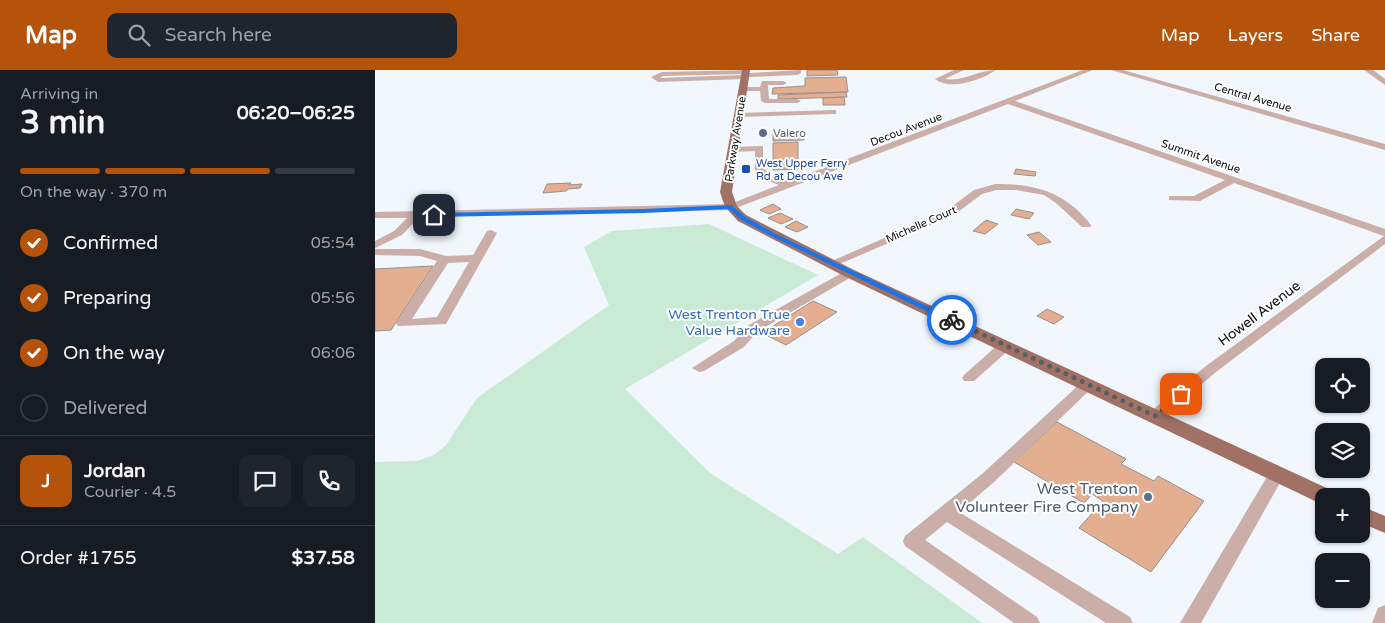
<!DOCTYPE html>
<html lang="en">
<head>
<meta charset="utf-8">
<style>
  :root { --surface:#171b24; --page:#20242c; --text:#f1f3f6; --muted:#9ea1a6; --line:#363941; --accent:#b45309 }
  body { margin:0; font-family:"Varela Round",sans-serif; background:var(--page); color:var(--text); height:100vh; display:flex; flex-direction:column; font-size:19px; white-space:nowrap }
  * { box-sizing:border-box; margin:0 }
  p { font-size:16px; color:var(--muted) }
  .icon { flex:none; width:28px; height:28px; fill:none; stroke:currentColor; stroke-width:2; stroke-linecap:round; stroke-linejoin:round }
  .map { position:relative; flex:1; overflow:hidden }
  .panel { display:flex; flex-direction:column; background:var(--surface); width:375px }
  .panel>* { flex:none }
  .controls { position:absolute; left:940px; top:288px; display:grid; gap:10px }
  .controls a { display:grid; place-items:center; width:55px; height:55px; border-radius:10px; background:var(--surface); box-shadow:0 1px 4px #0004; font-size:25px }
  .pin { position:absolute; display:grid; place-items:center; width:42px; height:42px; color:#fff; margin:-21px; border-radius:10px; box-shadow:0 2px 8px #0006 }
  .courier { position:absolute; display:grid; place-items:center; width:50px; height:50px; margin:-25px; border:4px solid #1a73e8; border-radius:50%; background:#fff; color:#222; box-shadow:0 1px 6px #0007 }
  .headline em { font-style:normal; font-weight:700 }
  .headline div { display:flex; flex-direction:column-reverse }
  .headline { display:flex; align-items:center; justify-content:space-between; height:85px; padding:0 20px }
  h1 { font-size:32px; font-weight:700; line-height:38px }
  .bar { display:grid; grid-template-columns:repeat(4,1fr); gap:8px 5px; align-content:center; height:60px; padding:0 20px }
  .bar i { height:6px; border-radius:4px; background:var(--line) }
  .bar .on { background:var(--accent) }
  .bar p { grid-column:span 4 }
  .line { display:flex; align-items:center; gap:12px; padding:0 20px; border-top:1px solid var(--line) }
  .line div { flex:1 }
  .round { display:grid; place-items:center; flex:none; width:52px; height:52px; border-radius:10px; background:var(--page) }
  ol { padding:0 20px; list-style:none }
  li { display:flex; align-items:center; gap:15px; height:55px }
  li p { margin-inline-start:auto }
  li .icon { padding:5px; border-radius:50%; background:var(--accent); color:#fff; stroke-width:4 }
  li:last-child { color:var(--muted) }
  li i { width:28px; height:28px; border:2px solid var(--line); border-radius:50% }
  header { display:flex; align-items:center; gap:30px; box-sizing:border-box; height:70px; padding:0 25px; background:var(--accent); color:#fff }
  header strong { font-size:24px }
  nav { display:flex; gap:28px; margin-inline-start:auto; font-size:18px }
  .search { width:350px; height:45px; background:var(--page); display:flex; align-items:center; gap:12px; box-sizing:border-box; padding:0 18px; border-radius:10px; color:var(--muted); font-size:19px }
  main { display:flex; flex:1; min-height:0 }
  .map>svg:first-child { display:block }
  .green { fill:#c9ead4 }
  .building { fill:#e4af90; stroke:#96908c }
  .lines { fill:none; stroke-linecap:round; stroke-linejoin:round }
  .minor { fill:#caaea7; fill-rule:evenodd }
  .major { fill:#a17165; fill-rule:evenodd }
  .route { fill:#1a73e8 }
  .done { stroke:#5b5e61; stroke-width:5; stroke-dasharray:0 9 }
  .service-dot { fill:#5c6f8a; stroke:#fff; stroke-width:2 }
  .transit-dot { fill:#1a4fb4; stroke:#fff; stroke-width:2 }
  .shop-dot { fill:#3f7fe0; stroke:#fff; stroke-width:2 }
  .labels { text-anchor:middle; stroke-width:4; stroke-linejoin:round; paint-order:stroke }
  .far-street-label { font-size:11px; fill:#0a0c0d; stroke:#fff }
  .far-service-label { font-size:11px; fill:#4e5e75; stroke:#fff; text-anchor:start }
  .far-transit-label { font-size:11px; fill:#164399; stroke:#fff; text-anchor:start }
  .street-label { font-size:14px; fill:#0a0c0d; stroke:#fff }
  .shop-label { font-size:14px; fill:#366cbe; stroke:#fff; text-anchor:end }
  .near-service-label { font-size:16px; fill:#4e5e75; stroke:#fff; text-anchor:end }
</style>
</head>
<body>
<header>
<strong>Map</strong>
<div class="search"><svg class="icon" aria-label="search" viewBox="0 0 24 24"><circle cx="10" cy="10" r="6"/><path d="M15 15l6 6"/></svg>Search here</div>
<nav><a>Map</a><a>Layers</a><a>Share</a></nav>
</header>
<main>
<section class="panel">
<div class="headline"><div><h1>3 min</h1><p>Arriving in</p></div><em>06:20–06:25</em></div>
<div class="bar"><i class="on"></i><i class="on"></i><i class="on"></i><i></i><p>On the way · 370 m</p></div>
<ol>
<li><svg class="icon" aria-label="check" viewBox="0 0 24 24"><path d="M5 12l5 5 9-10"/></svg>Confirmed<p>05:54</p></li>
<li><svg class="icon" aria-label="check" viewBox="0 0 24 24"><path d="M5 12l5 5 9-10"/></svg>Preparing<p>05:56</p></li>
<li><svg class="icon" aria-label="check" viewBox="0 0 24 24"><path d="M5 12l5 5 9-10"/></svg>On the way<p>06:06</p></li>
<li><i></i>Delivered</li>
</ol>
<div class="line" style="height:90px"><b class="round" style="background:var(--accent);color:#fff">J</b><div><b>Jordan</b><p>Courier · 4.5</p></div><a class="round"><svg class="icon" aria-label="chat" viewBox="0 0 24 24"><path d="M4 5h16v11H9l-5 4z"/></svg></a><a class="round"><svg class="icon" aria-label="phone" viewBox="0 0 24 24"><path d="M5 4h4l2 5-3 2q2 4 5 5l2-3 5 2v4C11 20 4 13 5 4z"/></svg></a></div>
<div class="line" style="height:65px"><div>Order #1755</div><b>$37.58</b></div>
</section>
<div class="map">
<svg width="1010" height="553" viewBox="0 0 1010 553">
  <rect width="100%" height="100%" fill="#f1f7fc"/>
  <polygon class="green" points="334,154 443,205 250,319 335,403 463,484 488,467 607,553 0,553 0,392 42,391 59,385 71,375 102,328 234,235 209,177 237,161"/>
  <g class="building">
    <polygon points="432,0 462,0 463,5 432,6"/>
    <polygon points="471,7 473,22 397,24 398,18 430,16 430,8"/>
    <polygon points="471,22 472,27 403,29 403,25"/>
    <polygon points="469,27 470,35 448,35 448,28"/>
    <polygon points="429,61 429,70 398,71 398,62"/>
    <polygon points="423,72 423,99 398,100 398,73"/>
    <polygon points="641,99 661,102 660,106 639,104"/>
    <polygon points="196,113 194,115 207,114 205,118 193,119 191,121 168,123 172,114"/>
    <polygon points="398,134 406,139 394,144 385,140"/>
    <polygon points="641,139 659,143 654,149 636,145"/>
    <polygon points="405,143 418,149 406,154 393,148"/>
    <polygon points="611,150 623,154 610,164 598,161"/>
    <polygon points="421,151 433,157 422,162 410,157"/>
    <polygon points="664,162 676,172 663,175 652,165"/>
    <polygon points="58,196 16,260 0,261 0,199"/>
    <polygon points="438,231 462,242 411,275 387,263"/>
    <polygon points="672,239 689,247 679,254 662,246"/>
    <polygon points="682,352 751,389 746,394 779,411 783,406 829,431 776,502 704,458 728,431 717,424 709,433 639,392"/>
  </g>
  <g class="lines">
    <g class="minor">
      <path d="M 374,0 L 374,3 L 426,0 L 426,3 L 422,5 L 374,7 L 370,9 L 283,12 L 276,7 L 287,2 ZM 368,4 L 367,5 L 285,8 L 288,6 Z"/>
      <path d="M 579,0 L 589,0 L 570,9 C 588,12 603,0 621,0 C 607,10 575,21 560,9 Z"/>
      <polygon points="708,0 718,0 640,31 1010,159 1010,174 841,302 785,350 775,350 772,346 775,342 831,296 1009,166 859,113 825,131 794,130 794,126 819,126 850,110 633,34 356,140 44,147 27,165 0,178 0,171 19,161 32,148 0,148 0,142 355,134 404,115 391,110 380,100 380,81 358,82 353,79 355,77 388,76 388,98 397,106 414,111"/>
      <polygon points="736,0 748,0 1010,74 1010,80"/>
      <polygon points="989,0 998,0 1010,9 1010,15"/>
      <polygon points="387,11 408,11 412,13 408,15 393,15 394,29 422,29 426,31 422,33 390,33 386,31 385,21 368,21 364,19 368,17 385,17"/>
      <polygon points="461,40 461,44 458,44 364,47 360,45 364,43"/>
      <path d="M 620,114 C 661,114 690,122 716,155 L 715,157 L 707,157 L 681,133 L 669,125 L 641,120 L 621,120 L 607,124 L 579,145 L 460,196 L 456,198 L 450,194 L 571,141 L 599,120 Z"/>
      <path d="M 116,160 L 122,163 L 71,254 L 23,256 L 21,253 L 62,191 L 45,186 L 0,185 L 0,179 L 45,179 L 71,186 L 98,185 L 112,161 ZM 94,192 L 62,247 L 37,249 L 73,193 Z"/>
      <polygon points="474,199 480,203 478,206 382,262 369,277 329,301 324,302 317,298 359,271 372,256"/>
      <polygon points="631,271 638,275 636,278 599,311 589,311 587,308 589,305 626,272"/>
      <polygon points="712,310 717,312 719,315 717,318 619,412 584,442 755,547 758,553 731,553 572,452 550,470 662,547 665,553 639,553 530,476 528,471 530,466 607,404 707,312"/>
      <polygon points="902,398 908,400 910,404 826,553 805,553 896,400"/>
      <polygon points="1010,535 1010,553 997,553 1003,538"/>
    </g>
    <g class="major">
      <polygon points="367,0 375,0 357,122 362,136 371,145 479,200 956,420 959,426 949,426 949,434 942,432 469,206 363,151 350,137 345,122"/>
      <polygon points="986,436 1010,446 1010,463 986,453"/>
    </g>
  </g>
  <polygon class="route" points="356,135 369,146 399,163 581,250 574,252 394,165 365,149 354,139 268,143 59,147 56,145 59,143 268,139"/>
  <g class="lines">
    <polyline class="done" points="577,250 780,346 806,324"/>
  </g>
  <g class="service-dot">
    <circle cx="388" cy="63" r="5"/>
    <circle cx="773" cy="427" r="5"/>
  </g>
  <rect class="transit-dot" x="366" y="94" width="10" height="10" rx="2.5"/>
  <circle class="shop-dot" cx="425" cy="252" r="5"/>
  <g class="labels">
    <g class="far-street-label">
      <text transform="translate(878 27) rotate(16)" y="4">Central Avenue</text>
      <text transform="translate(531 59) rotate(-21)" y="4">Decou Avenue</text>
      <text transform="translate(360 69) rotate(-81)" y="4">Parkway Avenue</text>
      <text transform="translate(826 86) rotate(19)" y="4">Summit Avenue</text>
      <text transform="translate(546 154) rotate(-24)" y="4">Michelle Court</text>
    </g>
    <g class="far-service-label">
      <text x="398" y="67">Valero</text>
    </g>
    <g class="far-transit-label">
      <text x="381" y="97">West Upper Ferry<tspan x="381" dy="13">Rd at Decou Ave</tspan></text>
    </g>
    <g class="street-label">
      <text transform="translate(884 243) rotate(-37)" y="5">Howell Avenue</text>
    </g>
    <g class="shop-label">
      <text x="415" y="249">West Trenton True<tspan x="415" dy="16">Value Hardware</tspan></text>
    </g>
    <g class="near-service-label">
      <text x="763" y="424">West Trenton<tspan x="763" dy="18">Volunteer Fire Company</tspan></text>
    </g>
  </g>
</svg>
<div class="controls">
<a><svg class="icon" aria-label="locate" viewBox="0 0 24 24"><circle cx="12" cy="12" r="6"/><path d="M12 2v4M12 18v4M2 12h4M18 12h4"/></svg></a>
<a><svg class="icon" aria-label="layers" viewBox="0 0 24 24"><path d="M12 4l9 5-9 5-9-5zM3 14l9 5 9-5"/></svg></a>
<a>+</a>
<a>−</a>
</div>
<div class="pin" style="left:806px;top:324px;background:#ea580c"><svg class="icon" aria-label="bag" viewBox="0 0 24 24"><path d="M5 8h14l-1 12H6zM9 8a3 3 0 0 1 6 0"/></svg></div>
<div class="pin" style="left:59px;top:145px;background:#1f2937"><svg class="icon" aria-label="home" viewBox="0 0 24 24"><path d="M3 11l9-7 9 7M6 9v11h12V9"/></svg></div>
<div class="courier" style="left:577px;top:250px"><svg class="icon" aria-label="bike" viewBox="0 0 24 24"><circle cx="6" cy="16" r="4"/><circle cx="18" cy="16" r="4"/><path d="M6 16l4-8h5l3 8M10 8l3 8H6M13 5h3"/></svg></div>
</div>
</main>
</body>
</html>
